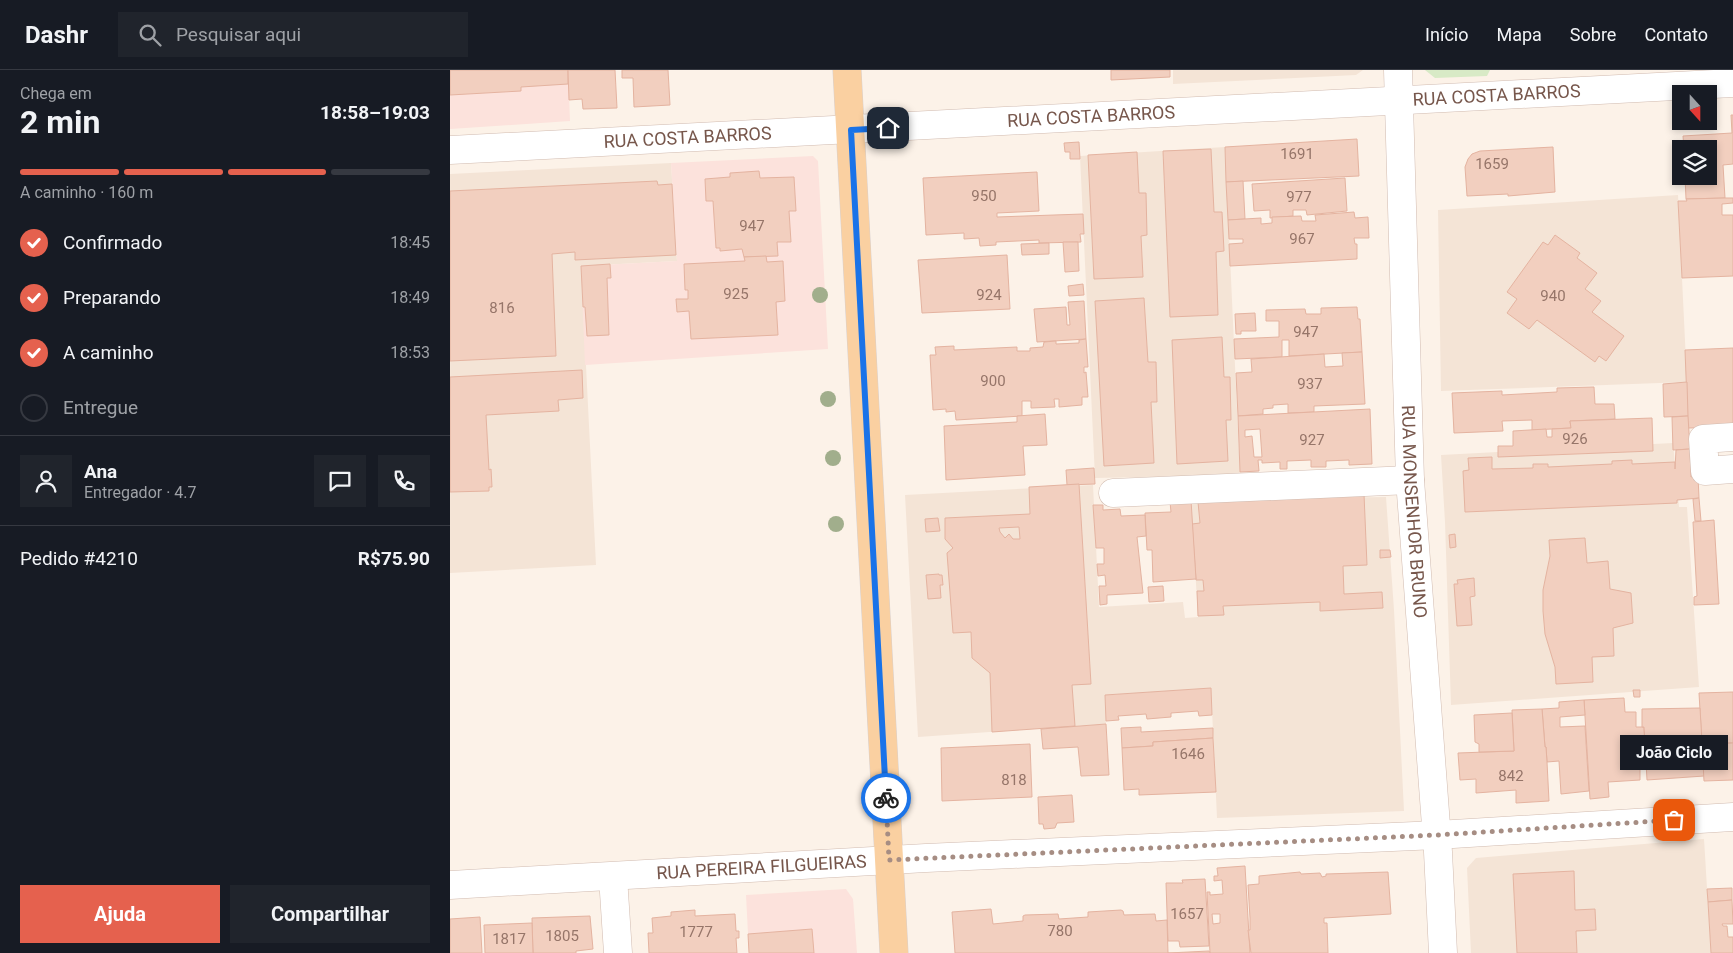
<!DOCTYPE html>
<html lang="pt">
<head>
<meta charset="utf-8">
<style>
  :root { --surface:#171b24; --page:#20242c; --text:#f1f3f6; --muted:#9ea1a6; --line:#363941; --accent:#e5614e }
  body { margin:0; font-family:Roboto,sans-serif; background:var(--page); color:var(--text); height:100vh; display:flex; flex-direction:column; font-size:19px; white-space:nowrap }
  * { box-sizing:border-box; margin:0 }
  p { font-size:16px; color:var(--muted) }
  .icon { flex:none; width:28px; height:28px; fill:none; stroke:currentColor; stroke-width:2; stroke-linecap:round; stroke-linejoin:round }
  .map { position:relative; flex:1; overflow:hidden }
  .details { display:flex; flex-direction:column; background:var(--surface); width:450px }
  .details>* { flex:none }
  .needle { width:32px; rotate:159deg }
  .fabs { position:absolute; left:1222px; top:15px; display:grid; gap:10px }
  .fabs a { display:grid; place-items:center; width:45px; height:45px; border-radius:0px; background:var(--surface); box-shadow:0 2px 8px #0003; font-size:25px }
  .pin { position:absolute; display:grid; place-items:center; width:42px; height:42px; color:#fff; margin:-21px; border-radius:10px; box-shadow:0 2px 8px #0006 }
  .courier { position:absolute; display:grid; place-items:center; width:50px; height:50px; margin:-25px; border:4px solid #1a73e8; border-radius:50%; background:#fff; color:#222; box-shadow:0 1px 6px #0007 }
  .bubble { position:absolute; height:35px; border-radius:0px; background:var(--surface); box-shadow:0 2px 8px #0003; font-size:16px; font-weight:700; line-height:35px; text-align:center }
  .headline em { font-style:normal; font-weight:700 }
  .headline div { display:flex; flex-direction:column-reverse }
  .headline { display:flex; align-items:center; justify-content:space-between; height:85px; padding:0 20px }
  h1 { font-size:32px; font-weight:700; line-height:38px }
  .bar { display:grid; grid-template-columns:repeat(4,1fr); gap:8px 5px; align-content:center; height:60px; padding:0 20px }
  .bar i { height:6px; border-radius:4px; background:var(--line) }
  .bar .selected { background:var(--accent) }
  .bar p { grid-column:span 4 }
  .line { display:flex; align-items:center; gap:12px; padding:0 20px; border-top:1px solid var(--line) }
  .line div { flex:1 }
  .round { display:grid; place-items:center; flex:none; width:52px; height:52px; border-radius:0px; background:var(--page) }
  ol { padding:0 20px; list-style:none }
  li { display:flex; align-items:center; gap:15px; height:55px }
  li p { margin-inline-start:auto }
  li .icon { padding:5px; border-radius:50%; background:var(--accent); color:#fff; stroke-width:4 }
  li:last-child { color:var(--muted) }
  li i { width:28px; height:28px; border:2px solid var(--line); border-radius:50% }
  .cta { display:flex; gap:10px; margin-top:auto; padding:10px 20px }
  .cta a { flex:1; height:58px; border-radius:0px; background:var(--accent); color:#fff; font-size:20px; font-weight:700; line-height:58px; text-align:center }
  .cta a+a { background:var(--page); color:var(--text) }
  header { display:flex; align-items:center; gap:30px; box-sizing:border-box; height:70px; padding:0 25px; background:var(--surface); border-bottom:1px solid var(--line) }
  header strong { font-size:24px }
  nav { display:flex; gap:28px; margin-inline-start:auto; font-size:18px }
  .search { width:350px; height:45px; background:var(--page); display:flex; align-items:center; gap:12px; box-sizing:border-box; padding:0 18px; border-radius:0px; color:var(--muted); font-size:19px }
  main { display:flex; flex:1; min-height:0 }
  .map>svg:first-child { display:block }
  .residential { fill:#f4e4d6 }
  .commercial { fill:#fce2dc }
  .green { fill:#d8eac6 }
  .building { fill:#f2cfbf; stroke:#e4b3a0; fill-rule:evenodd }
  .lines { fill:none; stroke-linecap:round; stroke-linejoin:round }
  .minor-casing { stroke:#d1bbb0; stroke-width:29 }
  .major-casing { stroke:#d9d0cd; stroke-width:29 }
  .minor { stroke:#fff; stroke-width:28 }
  .major { stroke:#fad0a1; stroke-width:28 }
  .tree { fill:#a1ae8c }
  .done { stroke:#a68d83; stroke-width:5; stroke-dasharray:0 9 }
  .route { stroke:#1a73e8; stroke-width:6 }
  .labels { text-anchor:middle; stroke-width:4.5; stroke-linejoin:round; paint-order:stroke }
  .number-label { font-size:15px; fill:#967569 }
  .street-label { font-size:18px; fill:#77574c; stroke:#fff7ee }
</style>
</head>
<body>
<header>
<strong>Dashr</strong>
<div class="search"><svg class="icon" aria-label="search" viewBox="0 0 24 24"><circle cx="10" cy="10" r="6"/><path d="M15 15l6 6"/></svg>Pesquisar aqui</div>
<nav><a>Início</a><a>Mapa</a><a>Sobre</a><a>Contato</a></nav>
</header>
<main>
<section class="details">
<div class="headline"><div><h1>2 min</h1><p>Chega em</p></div><em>18:58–19:03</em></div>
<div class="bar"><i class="selected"></i><i class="selected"></i><i class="selected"></i><i></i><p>A caminho · 160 m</p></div>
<ol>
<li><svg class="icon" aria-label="check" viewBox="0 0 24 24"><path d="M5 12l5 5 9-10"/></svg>Confirmado<p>18:45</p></li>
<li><svg class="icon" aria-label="check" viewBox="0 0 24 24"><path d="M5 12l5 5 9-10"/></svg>Preparando<p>18:49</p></li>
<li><svg class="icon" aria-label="check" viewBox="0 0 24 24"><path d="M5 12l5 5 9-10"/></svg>A caminho<p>18:53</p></li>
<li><i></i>Entregue</li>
</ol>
<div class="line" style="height:90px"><a class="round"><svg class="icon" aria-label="person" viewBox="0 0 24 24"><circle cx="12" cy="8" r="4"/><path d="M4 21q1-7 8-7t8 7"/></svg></a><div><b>Ana</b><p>Entregador · 4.7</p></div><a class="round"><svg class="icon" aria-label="chat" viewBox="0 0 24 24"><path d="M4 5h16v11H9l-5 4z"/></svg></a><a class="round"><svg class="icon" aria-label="phone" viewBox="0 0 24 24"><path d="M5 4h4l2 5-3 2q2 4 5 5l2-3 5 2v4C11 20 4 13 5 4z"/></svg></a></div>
<div class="line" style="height:65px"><div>Pedido #4210</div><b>R$75.90</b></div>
<div class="cta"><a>Ajuda</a><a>Compartilhar</a></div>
</section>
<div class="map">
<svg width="1283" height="883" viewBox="0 0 1283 883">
  <rect width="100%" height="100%" fill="#fcf2e8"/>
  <g class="residential">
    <polygon points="723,0 913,0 906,5 723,14"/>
    <polygon points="775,77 790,405 645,408 630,86"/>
    <polygon points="221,93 227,191 131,196 146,495 0,503 0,104"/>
    <polygon points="1228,125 1237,312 991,321 988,140"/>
    <polygon points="1223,373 1229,437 1237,437 1249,617 1001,635 995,452 991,385"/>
    <polygon points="643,415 649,537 733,532 735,548 748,547 741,430 936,427 944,540 954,741 767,748 761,618 655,625 656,654 468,667 455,425"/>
    <polygon points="1254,769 1261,883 1021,883 1017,798 1026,788"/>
  </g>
  <g class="commercial">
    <polygon points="0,0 118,0 120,51 0,59"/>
    <polygon points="363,86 368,91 378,279 135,295 131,196 227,191 221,93"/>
    <polygon points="396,819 403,829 407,883 299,883 296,825"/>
  </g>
  <polygon class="green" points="975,0 1040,0 1037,6 985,8"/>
  <g class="building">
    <polygon points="0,0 118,0 118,14 71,17 71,21 0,25"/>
    <polygon points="118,0 165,0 167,38 133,39 132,29 119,30"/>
    <polygon points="172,0 218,0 220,35 184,37 183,8 172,8"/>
    <polygon points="661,0 720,0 720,7 661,10"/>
    <polygon points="1281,45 1283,45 1283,94 1273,95 1275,128 1236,129 1235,106 1259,106 1259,79 1234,79 1233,66 1282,63"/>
    <polygon points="907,69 909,106 776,112 775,77"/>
    <polygon points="629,72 630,89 620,89 620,82 615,82 614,73"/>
    <polygon points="1103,77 1105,122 1058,126 1058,124 1017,126 1015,97 1018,89 1022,84 1030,81"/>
    <polygon points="761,79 764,142 772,142 774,181 766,182 768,245 720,247 713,81"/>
    <polygon points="687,82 689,123 696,123 697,165 691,166 693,207 644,209 638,85"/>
    <polygon points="309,101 310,108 344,107 346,141 339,141 341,172 327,172 328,186 294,187 292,179 270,181 270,178 266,178 263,131 256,131 255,109 280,107 280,103"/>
    <polygon points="587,102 589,141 547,143 547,147 633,144 634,164 630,164 631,172 589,173 589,170 546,172 546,175 530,176 529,168 514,169 514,163 476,165 473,108"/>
    <polygon points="895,108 897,141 857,145 856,140 843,140 843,146 820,148 820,140 804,141 802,114"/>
    <polygon points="207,111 208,115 222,114 226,185 125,190 125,182 102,184 106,286 0,291 0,121"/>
    <polygon points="793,111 795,149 778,150 776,112"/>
    <polygon points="1275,128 1283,128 1283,133 1272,134 1272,145 1283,145 1283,206 1232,208 1228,131 1237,131 1236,129"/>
    <polygon points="904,142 905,148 918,147 919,168 904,168 905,174 907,174 907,189 780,196 779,174 793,173 793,169 779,169 778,150 811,148 811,154 822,153 822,147 851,146 852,151 866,151 865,145"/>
    <polygon points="1105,165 1130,183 1127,188 1147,203 1135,219 1151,231 1142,242 1174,266 1156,291 1149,286 1145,292 1087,250 1079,259 1057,243 1067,229 1057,222 1093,172 1098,175"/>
    <polygon points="613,172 628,172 629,201 615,202"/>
    <polygon points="599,173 599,184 572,185 571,174"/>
    <polygon points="557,185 560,239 472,243 468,190"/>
    <polygon points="316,186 317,192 333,191 335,231 326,232 328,265 241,269 239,241 227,242 226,229 238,229 238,220 235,220 234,194 295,191 294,187"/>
    <polygon points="160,194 161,208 157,208 159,265 137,266 135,237 133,237 131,196"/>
    <polygon points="633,214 634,225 619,226 618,216"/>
    <polygon points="694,228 698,292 706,292 707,332 701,332 704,393 654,396 645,231"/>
    <polygon points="634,231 636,269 587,272 584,239 616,237 617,255 620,255 618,232"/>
    <polygon points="907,237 908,249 910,249 912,282 839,286 839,270 832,270 832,287 785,289 784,269 829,267 829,251 816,251 816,240 855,239 856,244 871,244 871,238"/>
    <polygon points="805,243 806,261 791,261 791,264 786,264 785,244"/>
    <polygon points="772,267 774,307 780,307 781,350 776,350 778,391 727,394 722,270"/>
    <polygon points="636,269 638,297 634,297 634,303 636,302 638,327 632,327 632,335 609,337 609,329 604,329 605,337 581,338 581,331 572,331 572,346 506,350 505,341 496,342 496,339 483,340 480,285 486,285 485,277 504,276 504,280 567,277 567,281 580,281 580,278 593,277 594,272 606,271 606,274 629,273 629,270"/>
    <polygon points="1283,278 1283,357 1238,358 1235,280"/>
    <polygon points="912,282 915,334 864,336 864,342 838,343 838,334 823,335 823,338 813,339 813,344 788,346 786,303 802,302 801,289 874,284 875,297 893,296 892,283"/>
    <polygon points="132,300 133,328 108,330 109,341 36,345 39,400 41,399 42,417 39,417 39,421 0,422 0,307"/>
    <polygon points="1237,312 1238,346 1214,347 1213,314"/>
    <polygon points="1144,317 1145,334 1164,334 1165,349 1120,351 1121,358 1082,360 1082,350 1052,351 1053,361 1004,363 1002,323 1052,321 1052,325 1107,322 1107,318"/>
    <path d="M 920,339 L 922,394 L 899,395 L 899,390 L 876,391 L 876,397 L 861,397 L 861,390 L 837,391 L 837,399 L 830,399 L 830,392 L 812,393 L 812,390 L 808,390 L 809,401 L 790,402 L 788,346 ZM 810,359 L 812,387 L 804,387 L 802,366 L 795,367 L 795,360 Z"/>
    <polygon points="595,344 597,375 573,376 575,405 496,410 494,356 567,352 567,346"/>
    <polygon points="1238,346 1240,379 1223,380 1222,347"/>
    <polygon points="1202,348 1203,381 1048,387 1048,376 1063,376 1063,361 1096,359 1097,367 1102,367 1102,359 1121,358 1120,351"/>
    <polygon points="1240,379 1241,407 1248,406 1249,428 1227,430 1227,433 1015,442 1013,401 1019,400 1018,388 1042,387 1042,399 1083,398 1083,394 1098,394 1098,397 1162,394 1162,391 1182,390 1182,394 1225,392 1225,399 1226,380"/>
    <polygon points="644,398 645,414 617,415 616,400"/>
    <path d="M 629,414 L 641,614 L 622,615 L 625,656 L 542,662 L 540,603 L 522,588 L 521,562 L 503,563 L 497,483 L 503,478 L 495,469 L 495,448 L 580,444 L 579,417 ZM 569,457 L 570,469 L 563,469 L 559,464 L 555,468 L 550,462 L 549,458 Z"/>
    <polygon points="914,424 917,495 893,496 894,524 932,522 933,538 870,541 870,532 773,536 774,545 748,546 747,521 754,521 753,510 746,510 742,454 750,453 748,432"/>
    <polygon points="1249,428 1251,451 1245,451 1243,429"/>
    <polygon points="741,430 746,509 703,512 702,480 697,480 695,443 721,442 720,432"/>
    <polygon points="643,435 653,435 653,440 670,439 671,446 695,445 696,466 687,467 693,523 657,525 657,534 650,535 649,516 656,516 655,505 648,506 647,494 654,494 654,478 646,478"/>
    <polygon points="488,448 490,461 476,462 475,449"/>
    <polygon points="1264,450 1269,534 1244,535 1244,527 1247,526 1243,452"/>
    <polygon points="1005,464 1006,477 1000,478 999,465"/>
    <polygon points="1135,468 1137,493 1158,491 1160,519 1181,523 1183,553 1163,558 1164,586 1142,587 1143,612 1106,614 1105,597 1095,564 1093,541 1093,520 1100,486 1099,470"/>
    <polygon points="930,480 940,480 941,487 930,488"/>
    <polygon points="489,504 489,505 492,505 493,515 490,515 491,528 478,529 476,505"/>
    <polygon points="1024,508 1025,526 1020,527 1022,555 1007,556 1004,514 1008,514 1007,510"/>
    <polygon points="713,516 714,531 699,532 698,517"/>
    <polygon points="761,618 762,645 749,646 748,641 721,643 721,647 697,649 696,644 668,646 669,650 656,651 655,625"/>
    <polygon points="1183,620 1190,620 1190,627 1184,627"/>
    <polygon points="1283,622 1283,673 1252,674 1249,623"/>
    <polygon points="1174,628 1175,642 1186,642 1186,657 1194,657 1196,692 1190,692 1190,710 1158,712 1159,727 1140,729 1134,630"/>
    <polygon points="1134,630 1135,645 1110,647 1110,657 1135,656 1139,721 1111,724 1109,691 1097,692 1096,677 1095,677 1092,639 1109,638 1109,632"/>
    <polygon points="1250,638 1254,706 1197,710 1194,657 1192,657 1192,639"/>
    <polygon points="1092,639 1095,677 1096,677 1097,692 1099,731 1066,733 1066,720 1026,723 1026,709 1010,710 1008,683 1064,681 1062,640"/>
    <polygon points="1062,643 1064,681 1029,682 1029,674 1025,672 1024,645"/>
    <polygon points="656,654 659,705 631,706 628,677 593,679 591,659"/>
    <polygon points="691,657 691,662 763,658 763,668 703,672 703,676 672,678 671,658"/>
    <polygon points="763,668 766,722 689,725 689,719 674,720 672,678 703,676 703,672"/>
    <polygon points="1283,673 1283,710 1254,711 1252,674"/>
    <polygon points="580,674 582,727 492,731 491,678"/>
    <polygon points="622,725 624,752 607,753 605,758 594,759 593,754 589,754 588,727"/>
    <path d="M 795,796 L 800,883 L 760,883 L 757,822 L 760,822 L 760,825 L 773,824 L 772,810 L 764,811 L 764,806 L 768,806 L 767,798 ZM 762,844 L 770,844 L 770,853 L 763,854 Z"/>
    <polygon points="1124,801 1125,840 1145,839 1146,860 1126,861 1127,883 1067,883 1063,804"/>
    <polygon points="850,802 851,804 870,803 872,807 876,806 876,804 938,802 941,844 874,848 874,853 877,853 878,883 801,883 798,860 800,860 800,848 798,815 809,814 809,806"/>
    <polygon points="755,809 759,876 730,877 729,871 718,871 716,813 733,813 732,810"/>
    <polygon points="1282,818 1282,830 1258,832 1257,819"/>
    <polygon points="1282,830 1283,854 1272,854 1273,856 1277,856 1278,867 1283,867 1283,883 1261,883 1258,832"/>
    <polygon points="541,839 543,854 573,851 573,846 575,845 608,844 609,849 638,847 638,842 671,840 673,841 674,845 705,844 706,851 717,850 718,883 505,883 502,842"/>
    <polygon points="245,840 245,846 285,844 286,861 289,861 289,868 286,868 287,883 199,883 198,863 203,863 202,848 221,846 221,842"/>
    <polygon points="140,846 143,879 126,881 126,883 83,883 82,848"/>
    <polygon points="30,847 32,883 0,883 0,849"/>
    <polygon points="82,853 83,883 35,883 34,855"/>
    <polygon points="362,859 364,883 299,883 298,864"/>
    <polygon points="759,881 760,883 718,883"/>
  </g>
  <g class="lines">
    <defs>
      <g id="minor">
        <path id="s1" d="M 948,0 L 960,410 L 988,782 L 993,883"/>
        <path id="s2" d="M 0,80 L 1283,13"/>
        <polyline points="1283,367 1253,369 1255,401 1283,399"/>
        <polyline points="663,423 960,410"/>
        <polyline points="163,807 168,883"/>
        <path id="s3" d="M 0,815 L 476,788 L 987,765 L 1283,747"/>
      </g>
      <polyline id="major" points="397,0 444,883"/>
    </defs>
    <use href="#minor" class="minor-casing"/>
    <use href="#major" class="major-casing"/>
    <use href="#minor" class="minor"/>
    <use href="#major" class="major"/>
  </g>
  <g class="tree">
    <circle cx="370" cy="225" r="8"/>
    <circle cx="378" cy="329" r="8"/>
    <circle cx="383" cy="388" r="8"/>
    <circle cx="386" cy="454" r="8"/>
  </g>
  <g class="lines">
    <polyline class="done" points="436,728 439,790 987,765 1224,750"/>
    <polyline class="route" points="436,728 401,60 438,58"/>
  </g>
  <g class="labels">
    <g class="number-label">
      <text x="847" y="89">1691</text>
      <text x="1042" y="99">1659</text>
      <text x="534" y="131">950</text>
      <text x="849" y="132">977</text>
      <text x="302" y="161">947</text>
      <text x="852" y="174">967</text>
      <text x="286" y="229">925</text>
      <text x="539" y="230">924</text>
      <text x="1103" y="231">940</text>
      <text x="52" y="243">816</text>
      <text x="856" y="267">947</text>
      <text x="543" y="316">900</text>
      <text x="860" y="319">937</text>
      <text x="1125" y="374">926</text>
      <text x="862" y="375">927</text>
      <text x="738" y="689">1646</text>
      <text x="1061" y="711">842</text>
      <text x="564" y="715">818</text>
      <text x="737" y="849">1657</text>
      <text x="610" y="866">780</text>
      <text x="246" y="867">1777</text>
      <text x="112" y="871">1805</text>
      <text x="59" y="874">1817</text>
    </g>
    <g class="street-label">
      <text dy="6" stroke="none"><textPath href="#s2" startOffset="1048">RUA COSTA BARROS</textPath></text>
      <text dy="6" stroke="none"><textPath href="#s2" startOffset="642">RUA COSTA BARROS</textPath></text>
      <text dy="6" stroke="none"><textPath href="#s2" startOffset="238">RUA COSTA BARROS</textPath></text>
      <text dy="6" stroke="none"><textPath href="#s1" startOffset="442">RUA MONSENHOR BRUNO</textPath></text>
      <text dy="6" stroke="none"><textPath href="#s3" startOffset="312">RUA PEREIRA FILGUEIRAS</textPath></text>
    </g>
  </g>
</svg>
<div class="fabs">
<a><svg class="needle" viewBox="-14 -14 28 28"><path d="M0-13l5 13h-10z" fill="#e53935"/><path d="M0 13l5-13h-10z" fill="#9ea1a6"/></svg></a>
<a><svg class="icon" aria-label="layers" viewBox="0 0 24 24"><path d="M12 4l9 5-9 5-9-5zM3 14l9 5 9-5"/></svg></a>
</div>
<div class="pin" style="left:1224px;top:750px;background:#ea580c"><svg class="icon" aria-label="bag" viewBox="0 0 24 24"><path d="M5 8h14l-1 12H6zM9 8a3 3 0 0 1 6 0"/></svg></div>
<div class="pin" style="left:438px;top:58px;background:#1f2937"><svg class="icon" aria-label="home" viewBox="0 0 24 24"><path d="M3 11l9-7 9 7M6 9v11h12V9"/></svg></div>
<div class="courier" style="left:436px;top:728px"><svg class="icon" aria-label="bike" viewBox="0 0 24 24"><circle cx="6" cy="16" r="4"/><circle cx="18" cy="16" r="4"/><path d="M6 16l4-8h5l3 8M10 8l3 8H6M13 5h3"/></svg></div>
<div class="bubble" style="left:1170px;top:665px;width:108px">João Ciclo</div>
</div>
</main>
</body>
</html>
